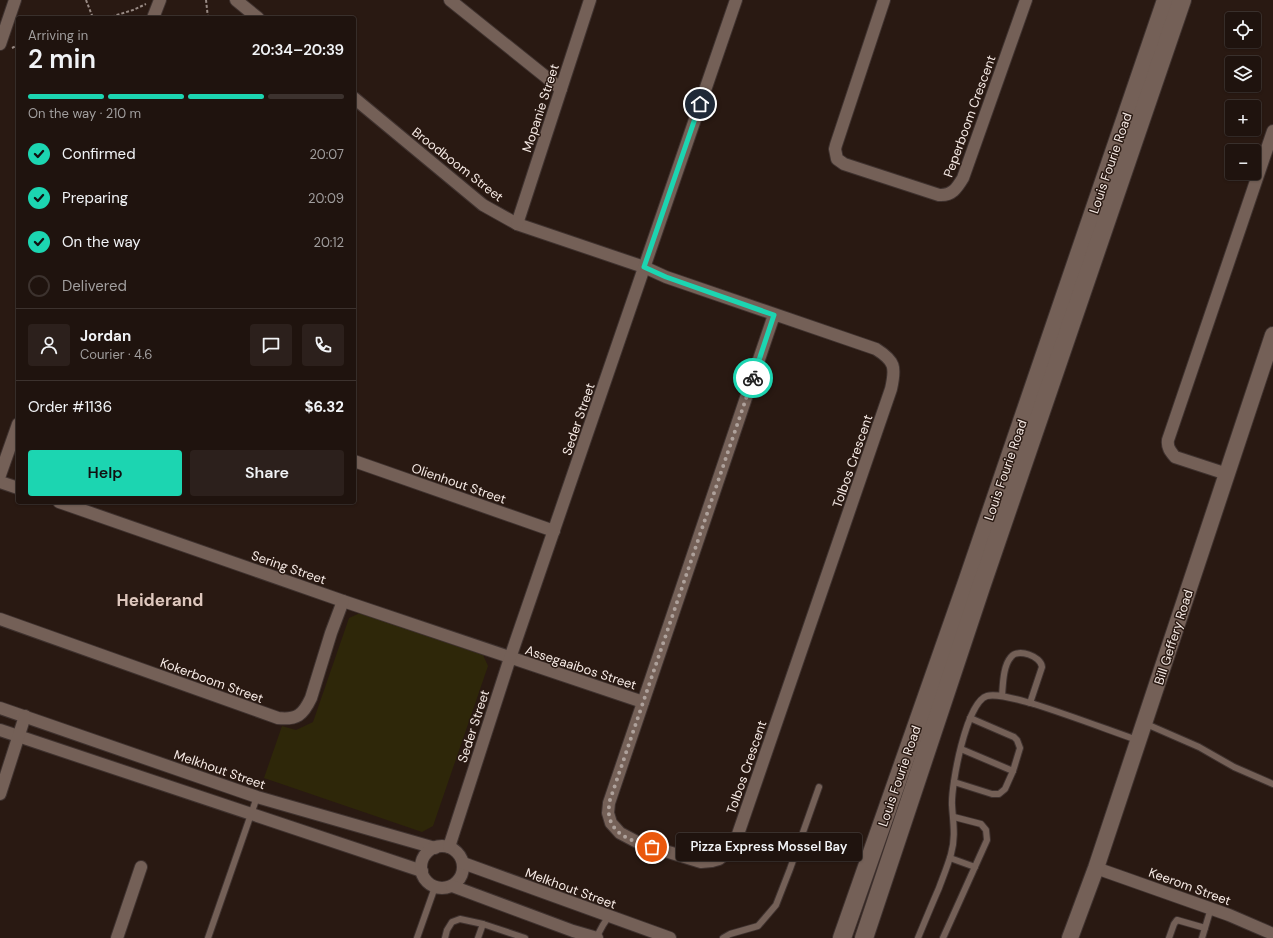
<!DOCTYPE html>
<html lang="en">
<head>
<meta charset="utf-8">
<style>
  :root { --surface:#1f130e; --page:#2c201c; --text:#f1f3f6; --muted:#a19e9e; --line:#3c322e; --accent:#1cd5b1 }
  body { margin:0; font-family:"DM Sans",sans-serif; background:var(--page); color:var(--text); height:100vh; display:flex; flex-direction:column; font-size:15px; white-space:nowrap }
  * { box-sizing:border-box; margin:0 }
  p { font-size:13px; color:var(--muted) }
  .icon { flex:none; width:22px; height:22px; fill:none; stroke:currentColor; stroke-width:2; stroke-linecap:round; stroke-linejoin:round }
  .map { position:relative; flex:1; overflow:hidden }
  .details { position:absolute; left:16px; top:16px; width:340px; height:488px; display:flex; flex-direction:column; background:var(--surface); border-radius:4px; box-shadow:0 1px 3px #0004,0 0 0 1px var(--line) }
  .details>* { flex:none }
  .tools { position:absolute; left:1225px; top:12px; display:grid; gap:8px }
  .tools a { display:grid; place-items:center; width:36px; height:36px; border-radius:4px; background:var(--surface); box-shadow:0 1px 3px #0004,0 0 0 1px var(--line); font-size:20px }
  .pin { position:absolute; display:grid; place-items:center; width:34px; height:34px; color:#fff; margin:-17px; border:2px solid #fff; border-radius:50%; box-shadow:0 1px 4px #0007 }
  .courier { position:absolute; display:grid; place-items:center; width:40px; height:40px; margin:-20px; border:3px solid #1cd5b1; border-radius:50%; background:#fff; color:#222; box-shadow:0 1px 5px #0007 }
  .bubble { position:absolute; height:28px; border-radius:4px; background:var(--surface); box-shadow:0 1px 3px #0004,0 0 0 1px var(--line); font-size:13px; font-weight:600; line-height:28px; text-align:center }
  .summary em { font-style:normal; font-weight:600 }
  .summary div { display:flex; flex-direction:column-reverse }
  .summary { display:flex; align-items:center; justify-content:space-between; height:68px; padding:0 12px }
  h1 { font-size:26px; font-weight:600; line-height:30px }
  .bar { display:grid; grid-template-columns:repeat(4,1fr); gap:6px 4px; align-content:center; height:48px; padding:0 12px }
  .bar i { height:5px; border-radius:3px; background:var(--line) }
  .bar .current { background:var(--accent) }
  .bar p { grid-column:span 4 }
  .line { display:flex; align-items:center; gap:10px; padding:0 12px; border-top:1px solid var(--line) }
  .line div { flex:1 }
  .round { display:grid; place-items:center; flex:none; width:42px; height:42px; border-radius:4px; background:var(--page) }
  ol { padding:0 12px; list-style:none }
  li { display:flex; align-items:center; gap:12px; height:44px }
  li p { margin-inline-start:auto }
  li .icon { padding:4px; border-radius:50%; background:var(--accent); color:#111; stroke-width:4 }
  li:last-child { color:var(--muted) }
  li i { width:22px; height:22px; border:2px solid var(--line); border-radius:50% }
  .action { display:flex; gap:8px; margin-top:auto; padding:8px 12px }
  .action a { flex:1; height:46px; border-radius:4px; background:var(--accent); color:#111; font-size:16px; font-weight:600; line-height:46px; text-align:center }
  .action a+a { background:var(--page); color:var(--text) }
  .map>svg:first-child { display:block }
  .green { fill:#2e2709 }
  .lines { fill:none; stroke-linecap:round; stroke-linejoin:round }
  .service-casing { stroke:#3f322f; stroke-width:8 }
  .minor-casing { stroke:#3f322f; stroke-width:14 }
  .tertiary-casing { stroke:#3f322f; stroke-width:18 }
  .secondary-casing { stroke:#3f322f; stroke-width:20 }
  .path { stroke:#988a84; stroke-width:2; stroke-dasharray:3 2; stroke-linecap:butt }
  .service { stroke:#746057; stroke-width:6 }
  .minor { stroke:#746057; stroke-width:12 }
  .tertiary { stroke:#746057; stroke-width:16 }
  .secondary { stroke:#746057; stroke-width:18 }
  .done { stroke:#aea19b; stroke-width:4; stroke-dasharray:0 7.2 }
  .route { stroke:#1cd5b1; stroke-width:5 }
  .labels { text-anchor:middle; stroke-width:3; stroke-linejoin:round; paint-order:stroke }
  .street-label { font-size:13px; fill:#f6eae5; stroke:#291912 }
  .district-label { font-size:17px; font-weight:bold; fill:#dec7bd; stroke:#291912 }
</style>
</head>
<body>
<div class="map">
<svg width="1273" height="938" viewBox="0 0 1273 938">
  <rect width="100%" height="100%" fill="#291912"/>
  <polygon class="green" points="360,613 483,655 488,666 433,826 422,832 264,778 282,726 296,730 313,722 349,618"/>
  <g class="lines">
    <defs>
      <g id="service">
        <path d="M 1002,696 C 1003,684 1003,666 1011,657 C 1018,648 1041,656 1042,667 L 1030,703"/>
        <polyline points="1144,723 1199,747 1234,767 1273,784"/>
        <polyline points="961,749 1013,771"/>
        <polyline points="954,782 992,794 999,794 1005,789 1013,771 1020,748 1017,740 1014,737 970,718"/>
        <polyline points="950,858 975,867"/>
        <polyline points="208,938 257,797"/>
        <polyline points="417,938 435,887"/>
        <polyline points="445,938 447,930 452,922 460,919 483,924 525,938"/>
        <polyline points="478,938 483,924"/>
        <polyline points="596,938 603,925 609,916"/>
        <polyline points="723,938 730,934 758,926 776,905 790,869 819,787"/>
        <path d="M 918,938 C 925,921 932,904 939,888 C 943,877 948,865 951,854 C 956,837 953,822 952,805 C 951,786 966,702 987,696 C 998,693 1022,701 1034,704 C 1069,715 1103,728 1137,740"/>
        <polyline points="943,938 987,840 986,830 981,824 954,817"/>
        <polyline points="1169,938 1174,924 1177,920 1205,928"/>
        <polyline points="1202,938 1211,908"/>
      </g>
      <g id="minor">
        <polyline points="236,0 258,18"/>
        <polyline points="450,0 561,89"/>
        <path d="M 884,0 L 836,145 L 835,149 L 837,159 L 844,164 L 939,195 C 952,196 957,188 963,178 L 1026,0"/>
        <polyline points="153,18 160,0"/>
        <polyline points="0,44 15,0"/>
        <path d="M 354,98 L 483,205 L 517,224 L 644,267 L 666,277 L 876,349 C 895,361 896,367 891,389 L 736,840 L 728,852 L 719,859 L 712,861 L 701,862 L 639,843 L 620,833 L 611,823 L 608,813 L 609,803 L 774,315"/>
        <polyline points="517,224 590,0"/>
        <polyline points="354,461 554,531"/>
        <path d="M 1227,474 L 1175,457 C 1170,451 1167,447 1168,440 L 1273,131"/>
        <polyline points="0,475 18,424"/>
        <polyline points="0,482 18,488"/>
        <polyline points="59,502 343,601 643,702"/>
        <path d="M 0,619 L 278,718 C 297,720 303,715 311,698 L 331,633 L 343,601"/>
        <polyline points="0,708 257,797 435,848"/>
        <polyline points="0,730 422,871"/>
        <polyline points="0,794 25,716"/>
        <circle cx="442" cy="867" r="21"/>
        <polyline points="449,847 510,658 736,0"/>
        <polyline points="463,863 670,938"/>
        <polyline points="1096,868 1229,915 1273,934"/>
        <polyline points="452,886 573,931 597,938"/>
        <polyline points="117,938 141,867"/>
      </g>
      <polyline id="tertiary" points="1070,938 1096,868 1273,335"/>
      <g id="secondary">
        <polyline points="842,938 967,582 1166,0"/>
        <polyline points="864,938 981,587 1182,0"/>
      </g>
    </defs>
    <use href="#service" class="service-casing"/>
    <use href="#minor" class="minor-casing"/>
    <use href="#tertiary" class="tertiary-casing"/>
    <use href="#secondary" class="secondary-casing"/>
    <g class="path">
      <polyline points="86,0 93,18"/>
      <polyline points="206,0 208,18"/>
      <polyline points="107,18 133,10 146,4"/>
      <polyline points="12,48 18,45"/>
    </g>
    <use href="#service" class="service"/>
    <use href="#minor" class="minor"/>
    <use href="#tertiary" class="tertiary"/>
    <use href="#secondary" class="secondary"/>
  </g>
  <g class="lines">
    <path class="done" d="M 652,847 C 638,843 617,837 611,822 C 608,816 609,810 609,803 L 753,378"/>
    <polyline class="route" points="700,104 644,267 666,277 774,315 753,378"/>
  </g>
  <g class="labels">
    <g class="street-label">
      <text transform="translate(540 108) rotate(-72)" y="5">Mopanie Street</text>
      <text transform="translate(969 116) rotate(-70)" y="5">Peperboom Crescent</text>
      <text transform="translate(1110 163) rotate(-71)" y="5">Louis Fourie Road</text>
      <text transform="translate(458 164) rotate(38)" y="5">Broodboom Street</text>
      <text transform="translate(578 419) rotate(-71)" y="5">Seder Street</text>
      <text transform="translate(852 461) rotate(-71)" y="5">Tolbos Crescent</text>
      <text transform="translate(1005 470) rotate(-71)" y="5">Louis Fourie Road</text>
      <text transform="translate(459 483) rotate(19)" y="5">Olienhout Street</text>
      <text transform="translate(289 567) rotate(19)" y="5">Sering Street</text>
      <text transform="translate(1173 637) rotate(-72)" y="5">Bill Geffery Road</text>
      <text transform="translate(581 667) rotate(18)" y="5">Assegaaibos Street</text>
      <text transform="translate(212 680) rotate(20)" y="5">Kokerboom Street</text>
      <text transform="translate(473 726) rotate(-72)" y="5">Seder Street</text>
      <text transform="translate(746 767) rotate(-71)" y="5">Tolbos Crescent</text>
      <text transform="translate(220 769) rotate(19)" y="5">Melkhout Street</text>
      <text transform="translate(899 776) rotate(-71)" y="5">Louis Fourie Road</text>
      <text transform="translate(1190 886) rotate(20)" y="5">Keerom Street</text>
      <text transform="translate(571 888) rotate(20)" y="5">Melkhout Street</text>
    </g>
    <g class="district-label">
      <text x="160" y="606">Heiderand</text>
    </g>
  </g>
</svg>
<div class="tools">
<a><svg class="icon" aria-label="locate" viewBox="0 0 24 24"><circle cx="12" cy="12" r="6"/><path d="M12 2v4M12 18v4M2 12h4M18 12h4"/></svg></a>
<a><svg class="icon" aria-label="layers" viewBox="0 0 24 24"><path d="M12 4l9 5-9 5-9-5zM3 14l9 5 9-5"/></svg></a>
<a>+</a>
<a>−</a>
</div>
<div class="pin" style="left:652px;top:847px;background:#ea580c"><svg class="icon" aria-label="bag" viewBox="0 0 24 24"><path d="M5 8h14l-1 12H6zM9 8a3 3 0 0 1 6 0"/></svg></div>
<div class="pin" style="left:700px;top:104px;background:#1f2937"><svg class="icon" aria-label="home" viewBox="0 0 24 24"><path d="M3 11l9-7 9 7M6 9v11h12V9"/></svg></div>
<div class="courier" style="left:753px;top:378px"><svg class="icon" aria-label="bike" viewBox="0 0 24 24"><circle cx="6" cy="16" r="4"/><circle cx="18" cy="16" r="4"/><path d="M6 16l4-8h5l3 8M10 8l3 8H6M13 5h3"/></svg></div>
<div class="bubble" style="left:676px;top:833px;width:186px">Pizza Express Mossel Bay</div>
<section class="details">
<div class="summary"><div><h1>2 min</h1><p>Arriving in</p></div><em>20:34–20:39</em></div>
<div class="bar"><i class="current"></i><i class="current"></i><i class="current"></i><i></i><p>On the way · 210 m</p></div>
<ol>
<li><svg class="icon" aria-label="check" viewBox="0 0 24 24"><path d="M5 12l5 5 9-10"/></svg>Confirmed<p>20:07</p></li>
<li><svg class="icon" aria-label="check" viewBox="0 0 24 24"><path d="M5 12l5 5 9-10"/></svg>Preparing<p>20:09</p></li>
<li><svg class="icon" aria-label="check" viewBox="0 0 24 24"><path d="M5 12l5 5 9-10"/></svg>On the way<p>20:12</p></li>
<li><i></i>Delivered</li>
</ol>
<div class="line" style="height:72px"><a class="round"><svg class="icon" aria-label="person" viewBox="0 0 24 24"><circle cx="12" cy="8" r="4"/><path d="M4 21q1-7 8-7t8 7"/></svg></a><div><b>Jordan</b><p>Courier · 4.6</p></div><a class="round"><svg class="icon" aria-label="chat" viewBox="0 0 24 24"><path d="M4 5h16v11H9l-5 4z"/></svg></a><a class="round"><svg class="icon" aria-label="phone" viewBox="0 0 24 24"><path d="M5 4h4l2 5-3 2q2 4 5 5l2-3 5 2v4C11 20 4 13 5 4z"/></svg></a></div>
<div class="line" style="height:52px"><div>Order #1136</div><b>$6.32</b></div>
<div class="action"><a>Help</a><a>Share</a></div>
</section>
</div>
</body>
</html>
